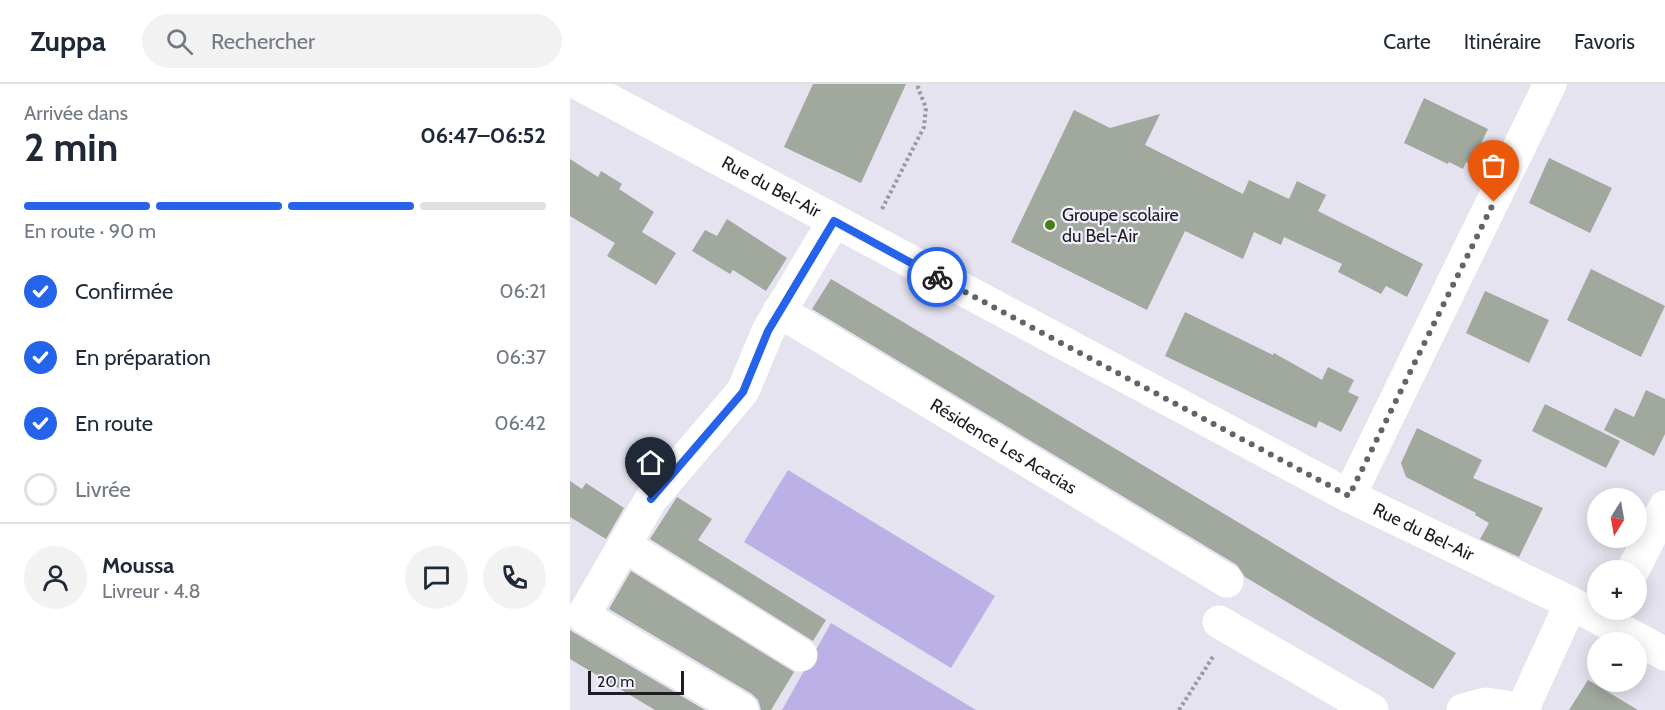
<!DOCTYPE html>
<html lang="fr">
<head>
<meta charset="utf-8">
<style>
  :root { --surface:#fff; --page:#f2f2f3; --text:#1f2937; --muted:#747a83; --line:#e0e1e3; --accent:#2563eb }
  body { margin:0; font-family:Cabin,sans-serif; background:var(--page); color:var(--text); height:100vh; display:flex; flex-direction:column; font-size:22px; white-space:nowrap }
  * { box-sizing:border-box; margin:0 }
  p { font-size:20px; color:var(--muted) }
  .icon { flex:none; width:33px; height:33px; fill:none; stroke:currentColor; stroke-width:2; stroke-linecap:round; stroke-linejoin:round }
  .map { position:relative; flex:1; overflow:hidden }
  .sheet { display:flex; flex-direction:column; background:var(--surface); width:570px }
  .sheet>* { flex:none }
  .needle { width:39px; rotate:191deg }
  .buttons { position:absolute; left:1017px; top:404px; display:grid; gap:12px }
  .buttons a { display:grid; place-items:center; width:60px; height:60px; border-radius:50%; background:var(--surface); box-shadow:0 3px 15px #0003; font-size:30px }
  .scale { position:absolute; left:18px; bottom:15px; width:96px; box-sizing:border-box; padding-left:6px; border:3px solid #1e1d22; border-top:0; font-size:16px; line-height:21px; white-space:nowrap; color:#1e1d22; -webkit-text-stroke:4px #f2f0fc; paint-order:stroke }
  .pin { position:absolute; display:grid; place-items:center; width:51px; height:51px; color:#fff; margin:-62px -26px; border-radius:50% 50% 50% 0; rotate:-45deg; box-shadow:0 0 6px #0007 }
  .pin .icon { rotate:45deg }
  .courier { position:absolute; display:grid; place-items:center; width:60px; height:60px; margin:-30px; border:4px solid #2563eb; border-radius:50%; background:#fff; color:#222; box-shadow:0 2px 8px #0007 }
  .headline em { font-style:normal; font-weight:800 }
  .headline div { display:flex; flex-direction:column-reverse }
  .headline { display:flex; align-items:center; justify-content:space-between; height:102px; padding:0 24px }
  h1 { font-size:39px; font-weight:800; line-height:45px }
  .bar { display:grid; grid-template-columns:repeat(4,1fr); gap:9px 6px; align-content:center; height:72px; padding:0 24px }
  .bar i { height:8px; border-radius:4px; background:var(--line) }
  .bar .on { background:var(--accent) }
  .bar p { grid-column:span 4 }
  .line { display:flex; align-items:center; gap:15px; padding:0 24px; border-top:2px solid var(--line) }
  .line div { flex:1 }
  .round { display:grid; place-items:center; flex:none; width:63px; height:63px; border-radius:32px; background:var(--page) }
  ol { padding:0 24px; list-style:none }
  li { display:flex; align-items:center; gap:18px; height:66px }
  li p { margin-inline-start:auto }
  li .icon { padding:6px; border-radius:50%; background:var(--accent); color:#fff; stroke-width:4 }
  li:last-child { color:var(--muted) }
  li i { width:33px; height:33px; border:3px solid var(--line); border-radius:50% }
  header { display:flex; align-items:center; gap:36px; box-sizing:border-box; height:84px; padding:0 30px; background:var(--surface); border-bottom:2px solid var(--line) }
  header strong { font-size:28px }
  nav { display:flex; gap:33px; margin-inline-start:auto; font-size:21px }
  .search { width:420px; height:54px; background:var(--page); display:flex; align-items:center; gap:15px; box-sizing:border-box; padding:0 21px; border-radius:33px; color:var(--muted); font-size:22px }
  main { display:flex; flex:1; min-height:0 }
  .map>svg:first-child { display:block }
  .green { fill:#bcb1e6 }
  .building { fill:#a1a89e }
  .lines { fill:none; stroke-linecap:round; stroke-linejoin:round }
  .path { stroke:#9a98a2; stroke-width:4; stroke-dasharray:3 3; stroke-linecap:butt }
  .minor { stroke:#fff; stroke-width:33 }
  .done { stroke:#64626a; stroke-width:6; stroke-dasharray:0 10.8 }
  .route { stroke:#2563eb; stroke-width:8 }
  .poi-dot { fill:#477f18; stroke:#f2f0fc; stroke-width:2 }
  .labels { text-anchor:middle; stroke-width:4.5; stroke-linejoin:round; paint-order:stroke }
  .street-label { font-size:18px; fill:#1e1d22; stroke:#f2f0fc }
  .poi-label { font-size:18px; fill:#1e1d22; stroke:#f2f0fc; text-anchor:start }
</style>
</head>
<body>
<header>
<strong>Zuppa</strong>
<div class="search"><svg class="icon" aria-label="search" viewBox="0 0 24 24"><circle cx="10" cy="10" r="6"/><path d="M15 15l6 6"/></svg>Rechercher</div>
<nav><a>Carte</a><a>Itinéraire</a><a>Favoris</a></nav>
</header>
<main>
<section class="sheet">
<div class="headline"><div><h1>2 min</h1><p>Arrivée dans</p></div><em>06:47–06:52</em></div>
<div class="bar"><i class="on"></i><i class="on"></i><i class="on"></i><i></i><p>En route · 90 m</p></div>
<ol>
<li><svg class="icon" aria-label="check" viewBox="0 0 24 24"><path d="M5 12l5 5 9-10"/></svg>Confirmée<p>06:21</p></li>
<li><svg class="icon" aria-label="check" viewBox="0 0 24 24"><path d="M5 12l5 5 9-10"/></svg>En préparation<p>06:37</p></li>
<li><svg class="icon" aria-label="check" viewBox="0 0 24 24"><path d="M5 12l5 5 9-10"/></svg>En route<p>06:42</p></li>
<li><i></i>Livrée</li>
</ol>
<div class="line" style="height:108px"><a class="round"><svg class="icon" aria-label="person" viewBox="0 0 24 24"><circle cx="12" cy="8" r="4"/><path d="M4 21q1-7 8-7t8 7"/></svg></a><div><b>Moussa</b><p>Livreur · 4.8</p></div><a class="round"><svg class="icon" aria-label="chat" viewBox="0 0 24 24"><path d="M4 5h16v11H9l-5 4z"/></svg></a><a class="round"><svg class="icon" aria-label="phone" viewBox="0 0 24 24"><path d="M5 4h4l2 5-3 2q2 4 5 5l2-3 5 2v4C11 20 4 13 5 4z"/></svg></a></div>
</section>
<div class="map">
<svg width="1095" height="626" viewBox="0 0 1095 626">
  <rect width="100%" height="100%" fill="#e5e3ef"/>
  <g class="green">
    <polygon points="218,386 425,512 381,584 174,458"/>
    <polygon points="261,539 406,626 212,626"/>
  </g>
  <g class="building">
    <polygon points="243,0 336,0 291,99 214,63"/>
    <polygon points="854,14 918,45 901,80 896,78 893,85 879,78 878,80 834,59"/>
    <polygon points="504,26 540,44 590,30 575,61 673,110 679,96 719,115 727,97 756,111 748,127 853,180 837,213 816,202 811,210 768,188 772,180 714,153 711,161 684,148 673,175 615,147 577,226 441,158"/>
    <polygon points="979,74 1042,104 1020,149 959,119"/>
    <polygon points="0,75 28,93 31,87 52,100 49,105 84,128 72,148 106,169 86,201 37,172 45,159 0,132"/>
    <polygon points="157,135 217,174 196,207 163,186 160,190 122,167 135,146 147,152"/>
    <polygon points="1021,185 1095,222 1071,273 997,236"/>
    <polygon points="261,195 581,386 886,569 863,605 675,493 667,481 242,225"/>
    <polygon points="915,207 979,236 959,279 896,249"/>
    <polygon points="615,228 703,271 704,269 752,296 758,283 784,296 778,308 789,313 771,348 749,337 746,344 595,272"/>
    <polygon points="1076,306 1095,315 1095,350 1084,372 1034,346 1045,324 1064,333"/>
    <polygon points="975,320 1050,357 1036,384 962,347"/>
    <polygon points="847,344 912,376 903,394 973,424 949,473 910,455 919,439 905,431 906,429 836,393 831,379"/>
    <polygon points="0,397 12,405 16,399 54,424 36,455 0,433"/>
    <polygon points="107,413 142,435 128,456 256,536 243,557 80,455"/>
    <polygon points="61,487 224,588 201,626 191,626 188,616 182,610 39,525"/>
    <polygon points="0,546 3,548 135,626 85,626 0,575"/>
    <polygon points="1018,596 1068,626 999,626"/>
  </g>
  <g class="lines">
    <g class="path">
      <polyline points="312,125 354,43 356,24 348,4 349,0"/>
      <polyline points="609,626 644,571"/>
    </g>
    <g class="minor">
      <path id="s1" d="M 9,0 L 779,412 L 1001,519 L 1095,570"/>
      <path id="s2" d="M 209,227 L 657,497"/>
      <polyline points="779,412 980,0"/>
      <polyline points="54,461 231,571"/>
      <polyline points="1063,486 1095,423"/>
      <polyline points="649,538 802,626"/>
      <polyline points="953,624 1001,519"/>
      <polyline points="172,626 13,532 81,415 173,307 198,247 264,137"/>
      <polyline points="893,626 916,620 955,626"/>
    </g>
  </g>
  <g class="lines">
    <polyline class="done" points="367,193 779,412 924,118"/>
    <polyline class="route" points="81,415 173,308 198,247 264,137 367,193"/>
  </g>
  <circle class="poi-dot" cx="480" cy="141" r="6"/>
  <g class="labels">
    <g class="street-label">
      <text dy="6" stroke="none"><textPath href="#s1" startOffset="218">Rue du Bel-Air</textPath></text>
      <text dy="6" stroke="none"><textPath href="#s2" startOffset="262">Résidence Les Acacias</textPath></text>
      <text dy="6" stroke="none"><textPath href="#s1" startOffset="956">Rue du Bel-Air</textPath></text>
    </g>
    <g class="poi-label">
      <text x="492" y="137">Groupe scolaire<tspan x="492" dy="21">du Bel-Air</tspan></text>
    </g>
  </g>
</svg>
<div class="buttons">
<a><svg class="needle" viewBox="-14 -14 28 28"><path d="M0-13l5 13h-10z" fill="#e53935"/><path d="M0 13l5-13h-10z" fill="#747a83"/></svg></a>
<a>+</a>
<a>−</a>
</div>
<div class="scale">20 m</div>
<div class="pin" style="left:924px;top:118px;background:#ea580c"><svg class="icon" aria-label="bag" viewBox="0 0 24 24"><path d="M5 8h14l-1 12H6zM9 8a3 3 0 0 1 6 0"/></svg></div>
<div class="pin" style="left:81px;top:415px;background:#1f2937"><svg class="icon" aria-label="home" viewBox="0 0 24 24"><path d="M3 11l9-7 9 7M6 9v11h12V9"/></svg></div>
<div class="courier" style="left:367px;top:193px"><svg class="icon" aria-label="bike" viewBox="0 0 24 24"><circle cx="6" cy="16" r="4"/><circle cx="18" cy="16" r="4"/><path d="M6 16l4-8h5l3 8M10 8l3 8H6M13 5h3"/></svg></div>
</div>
</main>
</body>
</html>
